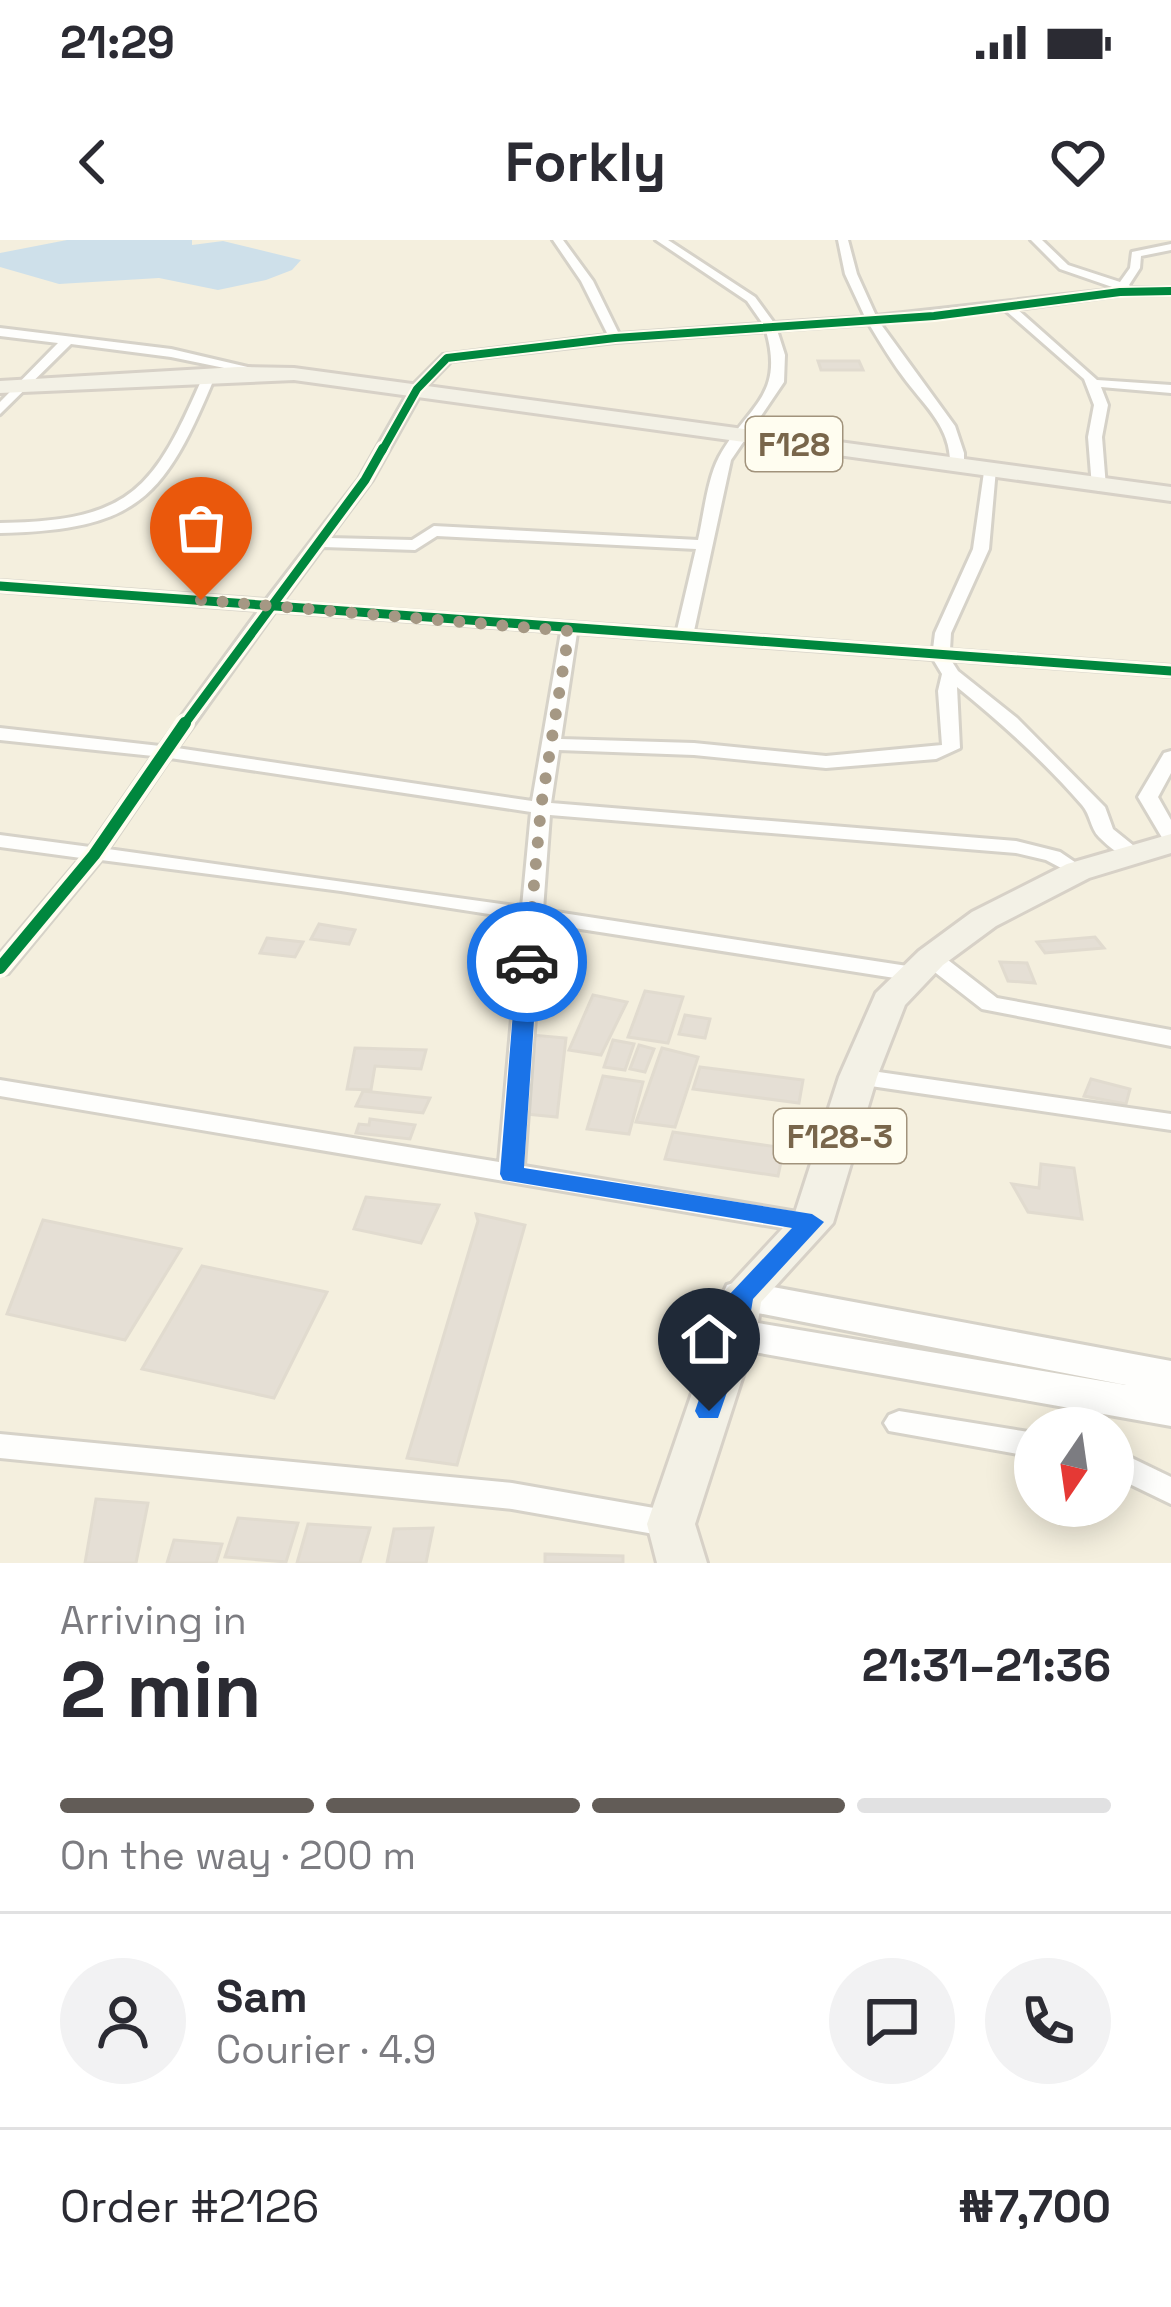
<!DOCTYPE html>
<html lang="en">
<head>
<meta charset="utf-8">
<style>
  :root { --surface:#fff; --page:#f2f2f3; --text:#2b2b33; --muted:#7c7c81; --line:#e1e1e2; --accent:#625c57 }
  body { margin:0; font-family:"Space Grotesk",sans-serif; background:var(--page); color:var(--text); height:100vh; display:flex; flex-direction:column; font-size:45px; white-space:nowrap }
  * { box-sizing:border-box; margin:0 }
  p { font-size:39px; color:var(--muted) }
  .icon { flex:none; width:66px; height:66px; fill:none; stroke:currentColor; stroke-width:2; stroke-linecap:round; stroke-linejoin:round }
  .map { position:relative; height:1323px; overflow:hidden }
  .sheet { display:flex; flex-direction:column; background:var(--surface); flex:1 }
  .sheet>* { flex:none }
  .needle { width:78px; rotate:193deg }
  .controls { position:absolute; left:1014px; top:1167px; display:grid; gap:24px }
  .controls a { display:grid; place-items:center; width:120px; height:120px; border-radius:50%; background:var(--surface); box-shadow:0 6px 30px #0003; font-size:60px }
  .pin { position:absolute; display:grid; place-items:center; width:102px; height:102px; color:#fff; margin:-123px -51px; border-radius:50% 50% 50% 0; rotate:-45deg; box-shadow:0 0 12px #0007 }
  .pin .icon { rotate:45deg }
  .courier { position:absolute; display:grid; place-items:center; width:120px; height:120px; margin:-60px; border:9px solid #1a73e8; border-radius:50%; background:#fff; color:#222; box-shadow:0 3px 15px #0007 }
  .summary em { font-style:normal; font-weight:800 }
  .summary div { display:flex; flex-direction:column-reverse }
  .summary { display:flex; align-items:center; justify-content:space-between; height:204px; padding:0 60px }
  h1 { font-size:78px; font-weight:800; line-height:90px }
  .bar { display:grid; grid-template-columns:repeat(4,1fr); gap:18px 12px; align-content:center; height:144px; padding:0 60px }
  .bar i { height:15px; border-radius:9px; background:var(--line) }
  .bar .on { background:var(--accent) }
  .bar p { grid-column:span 4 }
  .line { display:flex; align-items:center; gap:30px; padding:0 60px; border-top:3px solid var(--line) }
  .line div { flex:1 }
  .round { display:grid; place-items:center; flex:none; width:126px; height:126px; border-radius:63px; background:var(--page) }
  .status { display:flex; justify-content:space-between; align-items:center; height:84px; padding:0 60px; background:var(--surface); direction:ltr }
  .status svg { height:33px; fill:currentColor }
  header { display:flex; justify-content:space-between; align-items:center; height:156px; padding:0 60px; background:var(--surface); font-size:54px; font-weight:800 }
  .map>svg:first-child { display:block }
  .residential { fill:#f4efde; fill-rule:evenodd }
  .water { fill:#cee0ea }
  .building { fill:#e5dfd5; stroke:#e1dbcf; stroke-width:3 }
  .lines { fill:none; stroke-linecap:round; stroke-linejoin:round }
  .street-casing { stroke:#d6d2c8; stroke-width:6 }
  .secondary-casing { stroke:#d6d2c8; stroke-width:6 }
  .primary-casing { stroke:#d7d1c7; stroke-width:6 }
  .street { fill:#fefefc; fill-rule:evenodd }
  .secondary { fill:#fefefc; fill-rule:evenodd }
  .primary { fill:#f3f1e6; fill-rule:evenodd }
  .cycleway-far2-casing { stroke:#fffdf0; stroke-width:12 }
  .cycleway-far1-casing { stroke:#fffdf0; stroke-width:15 }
  .cycleway-casing { stroke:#fffdf0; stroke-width:20 }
  .cycleway-far2 { stroke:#00873e; stroke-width:8 }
  .cycleway-far1 { stroke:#00873e; stroke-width:9 }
  .cycleway { stroke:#00873e; stroke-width:12 }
  .route { fill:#1a73e8 }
  .done { stroke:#a59884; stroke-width:12; stroke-dasharray:0 21.6 }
  .labels { text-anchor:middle; stroke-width:12; stroke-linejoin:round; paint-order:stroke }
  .shield { fill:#fffdf0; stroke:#a1937c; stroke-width:3 }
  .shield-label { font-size:33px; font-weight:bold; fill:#79664b }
</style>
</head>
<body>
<div class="status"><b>21:29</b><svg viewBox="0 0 49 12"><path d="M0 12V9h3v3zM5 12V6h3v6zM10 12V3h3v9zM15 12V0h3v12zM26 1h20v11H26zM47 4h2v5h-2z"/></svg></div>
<header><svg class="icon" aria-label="back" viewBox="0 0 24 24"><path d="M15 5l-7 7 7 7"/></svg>Forkly<svg class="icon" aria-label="heart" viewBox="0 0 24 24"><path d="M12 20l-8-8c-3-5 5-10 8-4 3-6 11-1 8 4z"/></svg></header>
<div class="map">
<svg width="1171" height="1323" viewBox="0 0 1171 1323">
  <rect width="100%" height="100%" fill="#f8f6ee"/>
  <path class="residential" d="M 0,0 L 1171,0 L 1171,1323 L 0,1323 ZM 1035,1188 L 1113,1188 L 1113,1266 L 1035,1266 Z"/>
  <polygon class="water" points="67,0 192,0 192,5 223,1 301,20 292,30 266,40 218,50 159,38 59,44 0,27 0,13"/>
  <g class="building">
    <polygon points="818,121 859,121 863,130 821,130"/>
    <polygon points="319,684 355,690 349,704 311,699"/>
    <polygon points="1095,697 1104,708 1045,713 1037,702"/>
    <polygon points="267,698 303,702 295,717 260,713"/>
    <polygon points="1000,722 1027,723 1035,743 1008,741"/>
    <polygon points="645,751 683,757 668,803 628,797"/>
    <polygon points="593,755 627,762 601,815 569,810"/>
    <polygon points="685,775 710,779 705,798 679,794"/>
    <polygon points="531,795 566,798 557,877 525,874"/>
    <polygon points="613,800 634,804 625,830 604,827"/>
    <polygon points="639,805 654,809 645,832 630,829"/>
    <polygon points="355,808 426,810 421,829 375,826 371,850 347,849"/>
    <polygon points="662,808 698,817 675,887 636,882"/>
    <polygon points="700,827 803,840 799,863 693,849"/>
    <polygon points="603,836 643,842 629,894 587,889"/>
    <polygon points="1091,839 1130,849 1126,864 1084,856"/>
    <polygon points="363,851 430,858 423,873 356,866"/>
    <polygon points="370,879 415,885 410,899 356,893 359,884 369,885"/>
    <polygon points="673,892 784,908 778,936 665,919"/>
    <polygon points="1041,924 1074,928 1082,979 1028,972 1012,944 1039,948"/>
    <polygon points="366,957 439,965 421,1003 354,989"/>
    <polygon points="476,974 525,985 457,1225 407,1218 478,981"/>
    <polygon points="43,980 181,1009 125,1100 7,1074"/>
    <polygon points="202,1026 327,1052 274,1158 142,1129"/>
    <polygon points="96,1259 148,1263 136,1323 85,1323"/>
    <polygon points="238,1278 298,1283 286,1322 225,1317"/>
    <polygon points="308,1284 370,1288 360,1323 297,1323"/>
    <polygon points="433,1288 426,1323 387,1323 394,1289"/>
    <polygon points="174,1300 222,1304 216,1323 167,1323"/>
    <polygon points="545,1314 623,1316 623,1323 545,1323"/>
  </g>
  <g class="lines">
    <defs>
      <g id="street">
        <path d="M 553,0 L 563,0 L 593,41 L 619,94 L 763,84 L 747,61 L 656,0 L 668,0 L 755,57 L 774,83 L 865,77 L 845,34 L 838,0 L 848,0 L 857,34 L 876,76 L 1118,49 L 1060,29 L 1031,0 L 1042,0 L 1068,25 L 1120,42 L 1130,28 L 1132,12 L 1171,4 L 1171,10 L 1141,16 L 1140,28 L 1129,45 L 1132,48 L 1171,48 L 1171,54 L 1120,55 L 1017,69 L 1097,140 L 1171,145 L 1171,153 L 1101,147 L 1108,165 L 1102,197 L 1106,247 L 1099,251 L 1092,247 L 1088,197 L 1094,165 L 1084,139 L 1005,70 L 880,83 L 955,186 L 964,213 L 964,227 L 957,231 L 950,227 C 952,190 928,169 907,142 C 893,124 881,104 869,84 L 777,90 L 785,115 L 784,142 L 731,220 L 694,391 L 933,409 L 935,393 L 973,309 L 984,232 L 996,229 L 989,309 L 951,393 L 950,410 L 1171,426 L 1171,436 L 951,420 L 958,431 L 1017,478 L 1105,567 L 1113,589 L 1139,610 L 1142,614 L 1139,618 C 1124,620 1111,609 1099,597 C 1090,588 1091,575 1082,565 C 1044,521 1001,483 957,447 L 960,508 L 936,519 L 826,528 L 694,515 L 559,510 L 551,563 L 1016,601 L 1060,612 L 1088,631 L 1078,637 L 1046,620 L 1016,613 L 550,575 L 543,670 L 914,727 L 925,734 L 914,741 L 542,683 L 524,926 L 821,976 L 825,983 L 821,990 L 812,993 L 0,856 L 0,840 L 499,922 L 521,679 L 341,651 L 101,620 L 8,733 L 0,735 L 0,714 L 81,618 L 0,607 L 0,595 L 90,607 L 153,516 L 0,500 L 0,488 L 160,506 L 259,370 L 0,351 L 0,341 L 266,360 L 359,239 L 412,146 L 443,115 L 608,95 L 581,41 ZM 766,91 C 785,157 747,166 719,217 C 707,240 704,274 698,300 L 434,286 L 412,300 L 329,298 L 372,240 L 422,151 L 451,121 L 615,102 ZM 437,296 L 696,309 L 677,390 L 282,362 L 323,307 L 415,310 ZM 275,371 L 561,392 L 532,561 L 177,508 ZM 577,393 L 933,419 L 942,434 L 938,451 L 942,505 L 826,516 L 694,503 L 561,499 ZM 170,518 L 531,572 L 522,667 L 108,609 Z"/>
        <polygon points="0,88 171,109 269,132 263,136 171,117 71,104 0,174 0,162 58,103 0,96"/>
        <path d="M 210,130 L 216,134 C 165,257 140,290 0,293 L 0,283 C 133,281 154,249 204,134 Z"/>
        <polygon points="1171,511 1171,533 1158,557 1171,580 1171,603 1164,601 1138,557 1164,513"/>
        <polygon points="931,711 939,713 997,758 1171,790 1171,806 982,769 923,723 920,718"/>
        <polygon points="858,829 1171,874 1171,890 850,843 846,837 850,831"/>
        <polygon points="899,1171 1035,1193 1035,1217 889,1191 884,1183 889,1175"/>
        <polygon points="0,1194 512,1243 671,1271 682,1275 686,1284 682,1293 671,1297 512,1269 0,1218"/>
        <polygon points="1113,1209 1171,1237 1171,1264 1113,1236"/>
      </g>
      <polygon id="secondary" points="741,1041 1171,1121 1171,1186 720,1106 714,1095 720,1084 734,1079 1126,1145 727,1067 722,1056 727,1045"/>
      <g id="primary">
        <polygon points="238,127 294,128 1171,247 1171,261 294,140 0,153 0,141"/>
        <polygon points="1171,594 1171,613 1089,638 996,686 943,725 905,765 877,837 833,983 761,1062 756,1095 695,1284 707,1323 657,1323 647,1284 712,1095 720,1056 794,976 839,837 876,753 919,711 972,672 1067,624"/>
      </g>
    </defs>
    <use href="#street" class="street-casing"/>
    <use href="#secondary" class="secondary-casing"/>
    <use href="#primary" class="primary-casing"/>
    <use href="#street" class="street"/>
    <use href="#secondary" class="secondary"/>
    <use href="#primary" class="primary"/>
    <defs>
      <polyline id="cycleway-far2" points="382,211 417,149 447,118 615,98 934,76 1120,52 1171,51"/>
      <g id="cycleway-far1">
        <polyline points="0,346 1171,431"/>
        <polyline points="183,486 365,240 383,208"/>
      </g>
      <polyline id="cycleway" points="0,728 94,615 185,483"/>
    </defs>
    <use href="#cycleway-far2" class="cycleway-far2-casing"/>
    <use href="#cycleway-far1" class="cycleway-far1-casing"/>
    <use href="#cycleway" class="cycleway-casing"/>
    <use href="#cycleway-far2" class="cycleway-far2"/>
    <use href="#cycleway-far1" class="cycleway-far1"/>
    <use href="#cycleway" class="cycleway"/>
  </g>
  <polygon class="route" points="527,715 538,722 524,928 812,974 824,982 753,1059 747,1095 718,1178 699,1178 695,1171 721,1095 728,1056 792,988 503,940 500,934 517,722"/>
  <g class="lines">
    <polyline class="done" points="201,360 569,391 541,567 527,722"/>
  </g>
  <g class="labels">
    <g class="shield">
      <rect x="746" y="177" width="96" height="54" rx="9"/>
      <rect x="774" y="869" width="132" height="54" rx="9"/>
    </g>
    <g class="shield-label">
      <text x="794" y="216">F128</text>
      <text x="840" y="908">F128-3</text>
    </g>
  </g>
</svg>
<div class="controls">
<a><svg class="needle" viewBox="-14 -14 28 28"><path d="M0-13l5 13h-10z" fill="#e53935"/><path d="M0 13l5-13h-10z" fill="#7c7c81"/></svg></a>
</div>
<div class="pin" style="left:201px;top:360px;background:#ea580c"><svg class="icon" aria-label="bag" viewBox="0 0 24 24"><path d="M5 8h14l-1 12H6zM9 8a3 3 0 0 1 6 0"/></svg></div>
<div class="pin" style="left:709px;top:1171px;background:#1f2937"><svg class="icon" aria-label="home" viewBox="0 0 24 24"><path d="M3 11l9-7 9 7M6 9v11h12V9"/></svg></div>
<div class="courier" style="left:527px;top:722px"><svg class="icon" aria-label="car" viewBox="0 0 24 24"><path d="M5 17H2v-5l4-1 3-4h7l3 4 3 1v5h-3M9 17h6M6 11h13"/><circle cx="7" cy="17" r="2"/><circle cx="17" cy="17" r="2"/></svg></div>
</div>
<section class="sheet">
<div class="summary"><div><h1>2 min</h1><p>Arriving in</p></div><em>21:31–21:36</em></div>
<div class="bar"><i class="on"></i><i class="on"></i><i class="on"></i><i></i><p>On the way · 200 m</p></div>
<div class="line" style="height:216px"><a class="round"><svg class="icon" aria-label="person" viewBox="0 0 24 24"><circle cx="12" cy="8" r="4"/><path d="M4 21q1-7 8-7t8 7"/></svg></a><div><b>Sam</b><p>Courier · 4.9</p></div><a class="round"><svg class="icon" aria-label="chat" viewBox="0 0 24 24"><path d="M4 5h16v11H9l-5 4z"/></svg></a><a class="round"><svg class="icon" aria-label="phone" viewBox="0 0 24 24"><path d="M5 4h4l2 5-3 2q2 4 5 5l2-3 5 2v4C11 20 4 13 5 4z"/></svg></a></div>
<div class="line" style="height:156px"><div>Order #2126</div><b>₦7,700</b></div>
</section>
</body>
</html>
